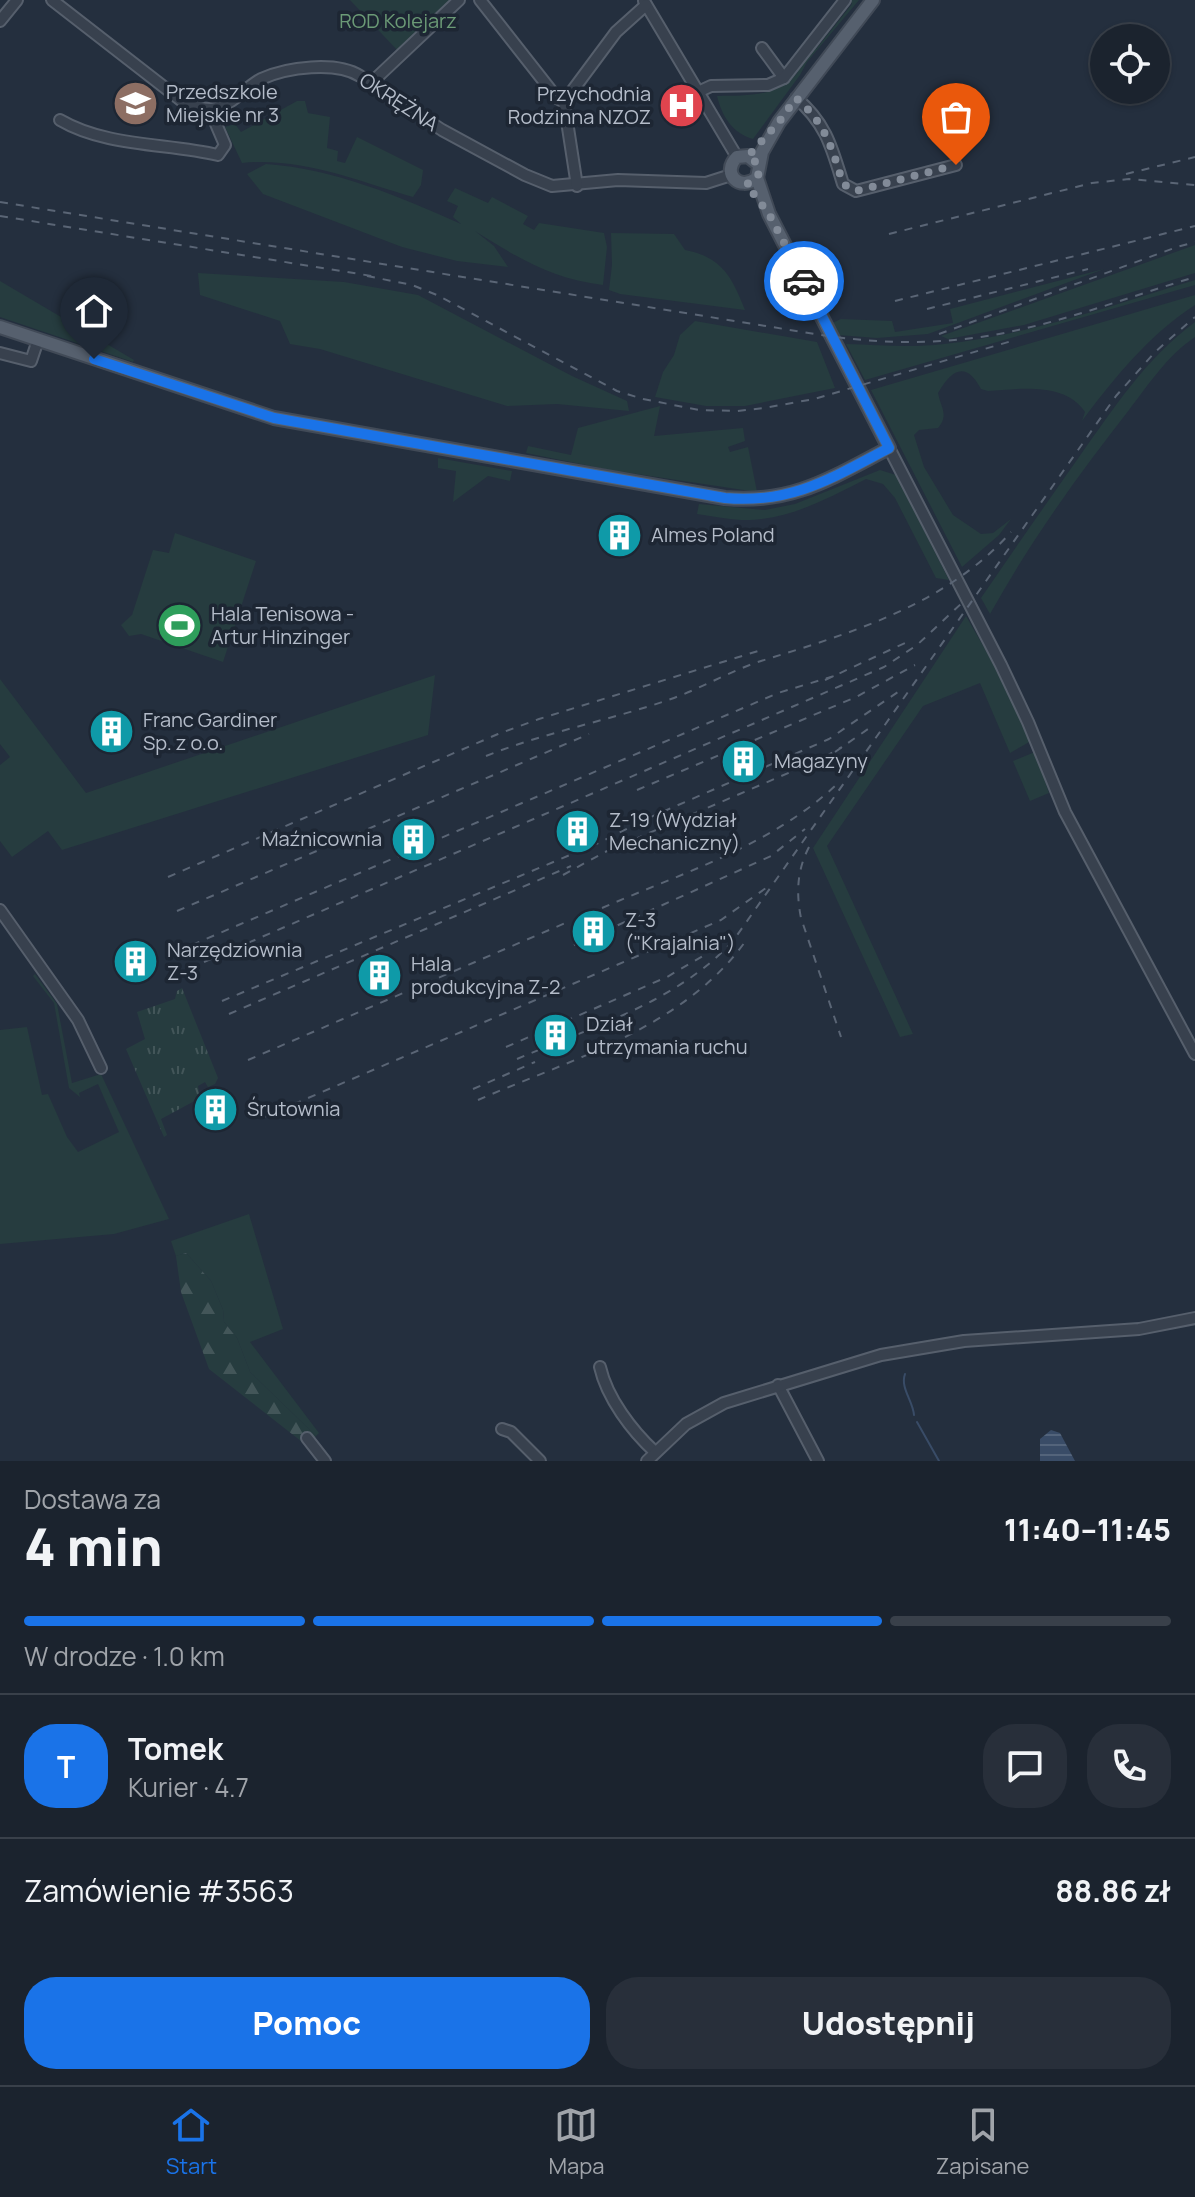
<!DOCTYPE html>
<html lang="pl">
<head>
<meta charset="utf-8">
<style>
  :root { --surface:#1b232e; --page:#282f3a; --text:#f1f3f6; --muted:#a0a4aa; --line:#39404a; --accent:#1a73e8 }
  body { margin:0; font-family:Manrope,sans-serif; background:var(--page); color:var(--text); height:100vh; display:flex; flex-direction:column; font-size:30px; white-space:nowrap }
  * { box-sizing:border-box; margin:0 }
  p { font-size:26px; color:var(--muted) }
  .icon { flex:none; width:44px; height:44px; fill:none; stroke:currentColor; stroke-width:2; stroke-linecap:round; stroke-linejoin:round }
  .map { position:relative; height:1461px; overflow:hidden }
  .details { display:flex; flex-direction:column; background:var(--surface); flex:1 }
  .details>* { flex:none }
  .fabs { position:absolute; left:1090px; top:24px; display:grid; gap:16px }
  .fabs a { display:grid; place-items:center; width:80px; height:80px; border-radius:50%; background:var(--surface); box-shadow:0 2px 6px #0004,0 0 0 2px var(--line); font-size:40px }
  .pin { position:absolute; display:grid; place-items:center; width:68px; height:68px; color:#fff; margin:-82px -34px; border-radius:50% 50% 50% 0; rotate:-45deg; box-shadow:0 0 8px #0007 }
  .pin .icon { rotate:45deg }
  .courier { position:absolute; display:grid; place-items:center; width:80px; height:80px; margin:-40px; border:6px solid #1a73e8; border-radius:50%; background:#fff; color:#222; box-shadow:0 2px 10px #0007 }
  .headline em { font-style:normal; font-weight:800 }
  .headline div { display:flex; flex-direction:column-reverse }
  .headline { display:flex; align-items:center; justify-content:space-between; height:136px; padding:0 24px }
  h1 { font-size:52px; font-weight:800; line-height:60px }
  .bar { display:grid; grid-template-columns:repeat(4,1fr); gap:12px 8px; align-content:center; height:96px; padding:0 24px }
  .bar i { height:10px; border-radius:6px; background:var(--line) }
  .bar .active { background:var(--accent) }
  .bar p { grid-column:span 4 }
  .line { display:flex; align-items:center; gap:20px; padding:0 24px; border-top:2px solid var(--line) }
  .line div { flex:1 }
  .round { display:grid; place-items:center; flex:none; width:84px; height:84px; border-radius:32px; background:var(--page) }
  .button { display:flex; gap:16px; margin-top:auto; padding:16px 24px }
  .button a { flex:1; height:92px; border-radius:32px; background:var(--accent); color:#fff; font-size:32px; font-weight:800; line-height:92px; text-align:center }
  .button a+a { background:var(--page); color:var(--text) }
  .dock { display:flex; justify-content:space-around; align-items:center; height:112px; border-top:2px solid var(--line); background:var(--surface); font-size:22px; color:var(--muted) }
  .dock a { display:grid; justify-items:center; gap:4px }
  .dock .active { color:var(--accent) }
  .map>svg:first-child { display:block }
  .green { fill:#263c3f }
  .forest { fill:url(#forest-firs) }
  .park { fill:url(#park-tufts) }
  .water { fill:url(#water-rules) }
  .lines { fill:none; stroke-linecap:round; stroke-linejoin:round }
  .stream { stroke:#394c67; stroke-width:2 }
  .minor-casing { stroke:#565f6c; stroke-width:14 }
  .major-casing { stroke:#414a57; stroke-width:16 }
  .minor { stroke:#38414e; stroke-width:10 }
  .major { stroke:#56606e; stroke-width:12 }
  .rail { stroke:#5a6575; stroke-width:2; stroke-dasharray:8 8; stroke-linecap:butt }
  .done { stroke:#828b98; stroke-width:8; stroke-dasharray:0 14.4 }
  .route { stroke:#1a73e8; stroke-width:10 }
  .labels { text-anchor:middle; stroke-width:7; stroke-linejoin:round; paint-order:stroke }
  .park-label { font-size:20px; fill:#6b9a76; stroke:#1d2633 }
  .poi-label { font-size:20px; fill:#b4bcc9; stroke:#1d2633; text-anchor:start }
  .street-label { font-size:20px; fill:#b4bcc9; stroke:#1d2633 }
</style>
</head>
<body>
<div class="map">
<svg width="1195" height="1461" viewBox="0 0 1195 1461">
  <defs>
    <pattern id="forest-firs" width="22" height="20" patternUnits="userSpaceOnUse" patternTransform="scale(2)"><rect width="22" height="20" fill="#263c3f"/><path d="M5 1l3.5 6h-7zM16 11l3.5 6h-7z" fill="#435659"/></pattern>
    <pattern id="park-tufts" width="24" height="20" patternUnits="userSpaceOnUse" patternTransform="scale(2)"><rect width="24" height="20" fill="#263c3f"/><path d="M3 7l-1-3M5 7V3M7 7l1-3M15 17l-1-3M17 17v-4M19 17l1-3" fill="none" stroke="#435659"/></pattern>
    <pattern id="water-rules" width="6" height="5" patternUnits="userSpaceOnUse" patternTransform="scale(2)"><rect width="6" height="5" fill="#394c67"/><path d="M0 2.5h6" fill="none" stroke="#53647b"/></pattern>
  </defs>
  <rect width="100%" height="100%" fill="#242f3e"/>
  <g class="green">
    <polygon points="350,0 450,0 398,51"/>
    <path d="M 850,0 L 859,0 L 807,62 L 800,75 L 753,139 C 732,133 722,116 717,96 C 746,95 778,98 798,72 L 795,69 L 812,48 L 816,49 L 852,4 Z"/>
    <path d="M 297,101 L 305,101 L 308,113 L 330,117 L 327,148 L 338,151 L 337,161 L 345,163 L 357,137 L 423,170 L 421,185 L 413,197 C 357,181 302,157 242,163 L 225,127 L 235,124 L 241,132 Z"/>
    <path d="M 266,164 C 335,169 398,196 461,224 L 453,217 L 458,206 L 447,201 L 455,188 L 488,203 L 492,197 L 528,216 L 523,224 L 534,230 L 539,223 L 604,233 L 607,247 L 603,285 C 552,279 518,258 475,231 L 494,246 L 508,267 L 457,261 L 402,247 L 263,194 L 247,174 Z"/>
    <path d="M 611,233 L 674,234 L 685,250 C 722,257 732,277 745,310 L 620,294 L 609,290 L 612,265 Z"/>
    <polygon points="1195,245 1195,273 1024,325 948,339 941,336"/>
    <polygon points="1104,269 928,334 877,338 838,335 832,323 841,319 892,321 895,332 953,323 950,309"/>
    <polygon points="198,273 344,282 418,295 572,376 627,401 629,411 557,404 507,406 320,349 290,344 280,321 200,295"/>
    <path d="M 1195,280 L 1195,285 L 865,380 L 846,344 C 878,345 912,348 944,344 C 1030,335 1113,305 1195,280 Z"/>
    <polygon points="0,281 134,360 133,362 0,317"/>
    <path d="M 1195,295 L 1195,305 C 1149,335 1115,377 1082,421 L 1085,412 C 1065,382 1020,389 988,391 L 981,389 C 966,360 951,370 938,393 C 941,408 949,415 938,428 L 919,430 L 914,435 L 924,467 L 953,515 L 981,534 L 993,533 L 1011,519 L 999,535 L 962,567 L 871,390 Z"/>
    <polygon points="695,321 817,342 835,388 745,406 706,406 655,397 663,372 674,355 680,335"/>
    <path d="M 1195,322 L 1195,337 C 1167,356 1149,384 1129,410 C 1078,475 1030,542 990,614 L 981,598 C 1013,551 1046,504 1079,457 C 1114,408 1146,358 1195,322 Z"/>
    <polygon points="660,406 654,436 743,428 745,441 728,447 730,452 748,447 757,492 610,470 526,453 528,446 571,455 578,428"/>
    <polygon points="438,458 512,471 510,481 488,476 453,502 456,471 438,468"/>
    <path d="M 880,470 L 896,475 L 949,580 L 936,578 L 895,498 L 883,484 L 866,479 C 826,499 788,521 741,520 C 727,519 712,516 697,514 L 699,504 L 765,510 L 795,504 Z"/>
    <polygon points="175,533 256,561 223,662 141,634 129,636 121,625 132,615 153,550 169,553"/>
    <polygon points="966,616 997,670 1031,741 1010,753 980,683 923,706 827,846 913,1034 900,1037 813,848"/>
    <polygon points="435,675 428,735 62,850 48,831 12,857 0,841 0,765 10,757 0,744 0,679 86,793"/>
    <polygon points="1035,752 1049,793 1030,801 1013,761"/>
    <polygon points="35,974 57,1004 72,1083 101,1074 169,1219 114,1234 0,1244 0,1030 27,1027 42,1095 48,1094 67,1137 78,1152 119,1132 98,1084 79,1093 80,1097 69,1088 54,1003 33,976"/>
    <polygon points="249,1214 283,1329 250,1342 319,1433 316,1436 250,1372 237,1338 224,1322 223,1310 211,1281 186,1253 176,1256 171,1241"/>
  </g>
  <polygon class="forest" points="186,1253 211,1281 223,1310 224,1322 237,1338 250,1372 316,1436 306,1445 209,1369 181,1292 176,1256"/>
  <polygon class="park" points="182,988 218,1078 215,1084 208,1087 205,1082 198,1086 200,1098 161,1119 167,1135 164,1137 126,1049 145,1039 137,1012 175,999 177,991"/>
  <polygon class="water" points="1051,1430 1060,1433 1075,1461 1040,1461 1040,1439"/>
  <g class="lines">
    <g class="stream">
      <path d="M 905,1374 C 900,1388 913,1401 914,1415"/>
      <polyline points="917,1422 939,1461"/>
    </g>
    <defs>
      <g id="minor">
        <path d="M 52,0 L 182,101 C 192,105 202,110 212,109 C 231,106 245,88 261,79 C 287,67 336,61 360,76 L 442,130 L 525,175 L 552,186 L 618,180 L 706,183 L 731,175"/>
        <polyline points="480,0 557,98 564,102"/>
        <polyline points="644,1 737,157"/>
        <polyline points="0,21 17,0"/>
        <polyline points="762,48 784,78"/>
        <polyline points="371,83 459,0"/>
        <polyline points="698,92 711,86 768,85 784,78 845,0"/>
        <path d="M 796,98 C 826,123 832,148 843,184 L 856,191 L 956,165"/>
        <path d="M 60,120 C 106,147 167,143 218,155 L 225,145 L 210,110"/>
        <polyline points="577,186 564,102 616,32 646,5"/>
        <polyline points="0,353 31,361 38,340"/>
        <polyline points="889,448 1001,665 1028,722 1065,812 1195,1054"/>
        <polyline points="0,910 78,1020 101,1068"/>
        <path d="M 600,1367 C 607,1398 632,1431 655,1452"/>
        <polyline points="778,1385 818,1461"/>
        <polyline points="502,1429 511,1432 540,1461"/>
        <polyline points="307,1438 325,1461"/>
        <polyline points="647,1461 686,1424 724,1403 881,1355 964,1341 1139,1329 1195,1318"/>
      </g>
      <g id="major">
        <path d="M 758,164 L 748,156 L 737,157 C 721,173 739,192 757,178 L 762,152 L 779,122 L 873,0"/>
        <path d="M 0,327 L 274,418 L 725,498 C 793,504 831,478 889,448 L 769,214 L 757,178"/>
      </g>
    </defs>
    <use href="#minor" class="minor-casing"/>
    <use href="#major" class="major-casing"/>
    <use href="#minor" class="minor"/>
    <use href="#major" class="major"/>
    <g class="rail">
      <polyline points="1126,174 1195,157"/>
      <path d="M 0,202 L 815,334 C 870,343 925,345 981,337 C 1054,326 1125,298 1195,277"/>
      <polyline points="0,216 378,277"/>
      <polyline points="889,234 1092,183 1129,179 1195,185"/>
      <polyline points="367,276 412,285 437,295 617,391 643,399 699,410 737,411 764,408 814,399 1015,340"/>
      <polyline points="895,301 1195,226"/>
      <polyline points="927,309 1088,269"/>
      <polyline points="939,334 1177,247 1195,242"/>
      <polyline points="825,680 905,643"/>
      <polyline points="835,752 868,729"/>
      <path d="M 486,756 C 546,732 611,720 671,699 C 702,688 730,671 761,661 C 851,633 946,605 1011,532"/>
      <polyline points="637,790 856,697 915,665"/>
      <path d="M 809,847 C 797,870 796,893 801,918 L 841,1037"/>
      <polyline points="605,852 823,758 842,747"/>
      <polyline points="563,875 605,852"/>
      <polyline points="168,877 498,734 539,719 758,651"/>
      <path d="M 602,908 C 682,873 770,846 835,786"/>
      <polyline points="177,911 589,734"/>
      <polyline points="192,945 778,693 834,676"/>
      <polyline points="574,945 771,856 805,829"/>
      <polyline points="204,962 884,667 917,645 963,602"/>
      <polyline points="222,1001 601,842 644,820 829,739 898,692"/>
      <polyline points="229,1014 571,866"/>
      <polyline points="506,1047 667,977 708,953"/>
      <path d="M 517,1059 C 592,1027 677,1002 733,941 L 1116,396 L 1155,352 L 1195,317"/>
      <polyline points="248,1060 570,921"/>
      <polyline points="473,1089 535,1062"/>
      <path d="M 478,1100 C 572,1059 686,1027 747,939"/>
      <polyline points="264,1117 721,920 766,888"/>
    </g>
  </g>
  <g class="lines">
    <path class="done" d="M 804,281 L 769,214 L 746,184 C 757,181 761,174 758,164 L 748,156 L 779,122 L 796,98 C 826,124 832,148 843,184 L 856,191 L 956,165"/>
    <path class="route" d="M 94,359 L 274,418 L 725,498 C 792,504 832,478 889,448 L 804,281"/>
  </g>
  <defs>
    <symbol id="school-disc" viewBox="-11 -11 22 22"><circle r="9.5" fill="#8d6e63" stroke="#1d2633"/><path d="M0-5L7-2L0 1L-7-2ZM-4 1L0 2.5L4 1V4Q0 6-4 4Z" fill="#fff"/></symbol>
    <symbol id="hospital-disc" viewBox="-11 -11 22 22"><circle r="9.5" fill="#e0444e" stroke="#1d2633"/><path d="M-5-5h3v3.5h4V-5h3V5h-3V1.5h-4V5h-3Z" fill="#fff"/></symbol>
    <symbol id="building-disc" viewBox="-11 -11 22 22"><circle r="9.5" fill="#0f9aa8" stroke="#1d2633"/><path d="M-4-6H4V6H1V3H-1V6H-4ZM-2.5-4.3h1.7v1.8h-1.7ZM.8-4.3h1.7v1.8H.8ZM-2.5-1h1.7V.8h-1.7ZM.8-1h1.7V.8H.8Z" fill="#fff"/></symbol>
    <symbol id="stadium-disc" viewBox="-11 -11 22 22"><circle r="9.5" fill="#2e9e5b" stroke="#1d2633"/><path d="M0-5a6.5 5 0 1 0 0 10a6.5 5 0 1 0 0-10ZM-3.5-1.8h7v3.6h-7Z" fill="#fff"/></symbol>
  </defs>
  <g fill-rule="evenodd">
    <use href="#school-disc" x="110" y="78" width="51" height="51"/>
    <use href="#hospital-disc" x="656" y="80" width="51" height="51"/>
    <use href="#building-disc" x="594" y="510" width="51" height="51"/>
    <use href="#stadium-disc" x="154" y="600" width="51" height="51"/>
    <use href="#building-disc" x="86" y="706" width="51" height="51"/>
    <use href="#building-disc" x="718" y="736" width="51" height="51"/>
    <use href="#building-disc" x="552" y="806" width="51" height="51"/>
    <use href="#building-disc" x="388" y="814" width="51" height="51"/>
    <use href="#building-disc" x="568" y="906" width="51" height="51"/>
    <use href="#building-disc" x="110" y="936" width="51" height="51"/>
    <use href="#building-disc" x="354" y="950" width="51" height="51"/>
    <use href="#building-disc" x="530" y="1010" width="51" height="51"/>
    <use href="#building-disc" x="190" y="1084" width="51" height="51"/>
  </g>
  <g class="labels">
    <g class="park-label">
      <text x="398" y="28">ROD Kolejarz</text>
    </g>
    <g class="poi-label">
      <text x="166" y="99">Przedszkole<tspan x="166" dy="23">Miejskie nr 3</tspan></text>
      <text x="651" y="101" text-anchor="end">Przychodnia<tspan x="651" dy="23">Rodzinna NZOZ</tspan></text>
      <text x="651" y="542">Almes Poland</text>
      <text x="211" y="621">Hala Tenisowa -<tspan x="211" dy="23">Artur Hinzinger</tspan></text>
      <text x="143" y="727">Franc Gardiner<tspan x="143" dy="23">Sp. z o.o.</tspan></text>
      <text x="774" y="768">Magazyny</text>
      <text x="609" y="827">Z-19 (Wydział<tspan x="609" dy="23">Mechaniczny)</tspan></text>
      <text x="382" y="846" text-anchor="end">Maźnicownia</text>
      <text x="625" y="927">Z-3<tspan x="625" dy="23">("Krajalnia")</tspan></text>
      <text x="167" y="957">Narzędziownia<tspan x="167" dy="23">Z-3</tspan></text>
      <text x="411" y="971">Hala<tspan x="411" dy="23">produkcyjna Z-2</tspan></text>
      <text x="586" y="1031">Dział<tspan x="586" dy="23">utrzymania ruchu</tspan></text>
      <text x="247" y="1116">Śrutownia</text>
    </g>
    <g class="street-label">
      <text transform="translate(399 102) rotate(33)" y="7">OKRĘŻNA</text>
    </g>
  </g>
</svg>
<div class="fabs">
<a><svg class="icon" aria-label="locate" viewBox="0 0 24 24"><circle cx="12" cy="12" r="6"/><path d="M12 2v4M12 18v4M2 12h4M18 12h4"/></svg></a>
</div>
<div class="pin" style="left:956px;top:165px;background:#ea580c"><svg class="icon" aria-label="bag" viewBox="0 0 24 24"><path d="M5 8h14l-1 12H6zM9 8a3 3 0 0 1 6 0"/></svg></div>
<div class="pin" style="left:94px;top:359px;background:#1f2937"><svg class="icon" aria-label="home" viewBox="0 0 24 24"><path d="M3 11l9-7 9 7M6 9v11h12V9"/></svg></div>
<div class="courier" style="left:804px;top:281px"><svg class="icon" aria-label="car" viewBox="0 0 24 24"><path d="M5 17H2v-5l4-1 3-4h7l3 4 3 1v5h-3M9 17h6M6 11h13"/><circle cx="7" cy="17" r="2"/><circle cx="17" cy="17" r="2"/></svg></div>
</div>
<section class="details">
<div class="headline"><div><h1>4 min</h1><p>Dostawa za</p></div><em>11:40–11:45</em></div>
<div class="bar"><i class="active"></i><i class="active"></i><i class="active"></i><i></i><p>W drodze · 1.0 km</p></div>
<div class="line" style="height:144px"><b class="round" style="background:var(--accent);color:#fff">T</b><div><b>Tomek</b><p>Kurier · 4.7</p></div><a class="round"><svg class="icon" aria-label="chat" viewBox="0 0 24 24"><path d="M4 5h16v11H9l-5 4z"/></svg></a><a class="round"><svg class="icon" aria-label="phone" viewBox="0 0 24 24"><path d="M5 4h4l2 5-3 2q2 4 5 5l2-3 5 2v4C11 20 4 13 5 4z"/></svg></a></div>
<div class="line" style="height:104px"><div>Zamówienie #3563</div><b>88.86 zł</b></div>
<div class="button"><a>Pomoc</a><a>Udostępnij</a></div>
</section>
<nav class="dock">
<a class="active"><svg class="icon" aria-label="home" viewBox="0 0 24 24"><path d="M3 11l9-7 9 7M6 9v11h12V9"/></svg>Start</a>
<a><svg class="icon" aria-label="map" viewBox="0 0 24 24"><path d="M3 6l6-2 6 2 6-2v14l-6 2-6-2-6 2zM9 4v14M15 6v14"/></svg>Mapa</a>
<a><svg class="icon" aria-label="saved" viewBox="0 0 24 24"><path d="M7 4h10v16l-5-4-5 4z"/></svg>Zapisane</a>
</nav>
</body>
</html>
